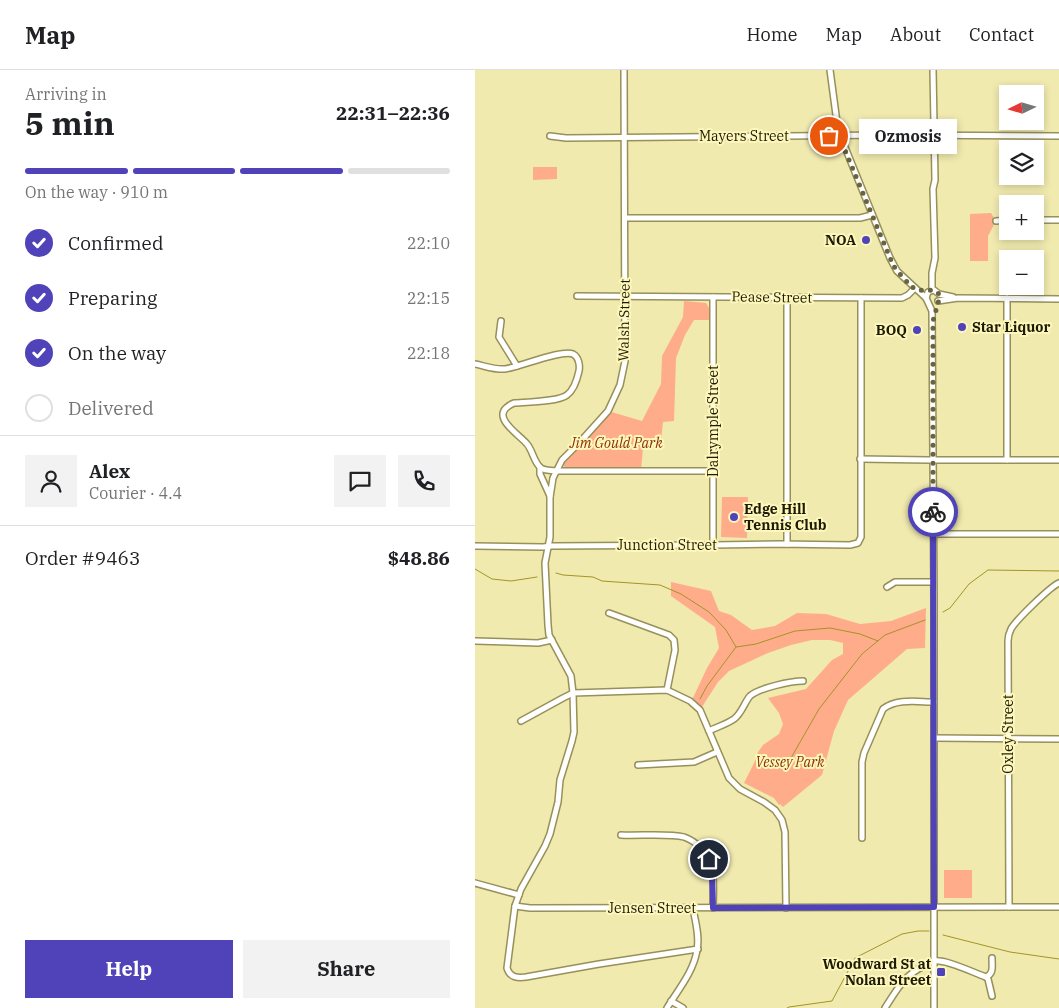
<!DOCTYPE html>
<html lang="en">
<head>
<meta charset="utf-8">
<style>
  :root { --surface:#fff; --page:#f2f2f2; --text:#202124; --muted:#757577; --line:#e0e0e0; --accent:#5042b9 }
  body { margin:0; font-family:"IBM Plex Serif",serif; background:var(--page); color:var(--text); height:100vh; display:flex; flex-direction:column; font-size:19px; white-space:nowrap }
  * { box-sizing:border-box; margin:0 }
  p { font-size:16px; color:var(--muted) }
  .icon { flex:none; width:28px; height:28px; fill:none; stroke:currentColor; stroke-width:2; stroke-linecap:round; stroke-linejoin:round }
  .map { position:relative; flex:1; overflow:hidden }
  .drawer { display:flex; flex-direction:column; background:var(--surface); width:475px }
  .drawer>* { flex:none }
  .needle { width:32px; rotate:265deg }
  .buttons { position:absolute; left:524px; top:15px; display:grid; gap:10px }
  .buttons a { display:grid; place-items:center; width:45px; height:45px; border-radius:0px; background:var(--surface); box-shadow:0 2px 8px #0003; font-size:25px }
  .pin { position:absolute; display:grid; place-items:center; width:42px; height:42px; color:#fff; margin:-21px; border:2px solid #fff; border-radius:50%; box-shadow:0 1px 5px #0007 }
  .courier { position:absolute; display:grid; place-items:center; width:50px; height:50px; margin:-25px; border:4px solid #5042b9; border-radius:50%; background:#fff; color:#222; box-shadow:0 1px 6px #0007 }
  .bubble { position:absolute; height:35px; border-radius:0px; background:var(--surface); box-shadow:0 2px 8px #0003; font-size:16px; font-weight:700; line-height:35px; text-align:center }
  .head em { font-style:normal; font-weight:700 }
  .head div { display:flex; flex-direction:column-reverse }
  .head { display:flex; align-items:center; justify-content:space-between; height:85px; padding:0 25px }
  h1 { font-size:32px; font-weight:700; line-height:38px }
  .bar { display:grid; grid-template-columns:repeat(4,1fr); gap:8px 5px; align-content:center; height:60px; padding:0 25px }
  .bar i { height:6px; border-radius:4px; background:var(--line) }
  .bar .current { background:var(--accent) }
  .bar p { grid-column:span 4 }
  .line { display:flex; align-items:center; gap:12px; padding:0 25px; border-top:1px solid var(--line) }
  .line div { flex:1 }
  .round { display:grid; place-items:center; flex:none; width:52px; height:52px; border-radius:0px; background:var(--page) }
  ol { padding:0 25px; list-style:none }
  li { display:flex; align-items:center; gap:15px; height:55px }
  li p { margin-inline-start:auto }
  li .icon { padding:5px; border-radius:50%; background:var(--accent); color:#fff; stroke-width:4 }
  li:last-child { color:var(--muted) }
  li i { width:28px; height:28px; border:2px solid var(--line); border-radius:50% }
  .button { display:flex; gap:10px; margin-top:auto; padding:10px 25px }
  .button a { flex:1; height:58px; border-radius:0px; background:var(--accent); color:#fff; font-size:20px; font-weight:700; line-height:58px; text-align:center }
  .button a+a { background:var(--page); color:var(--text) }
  header { display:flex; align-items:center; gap:30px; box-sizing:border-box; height:70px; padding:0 25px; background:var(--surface); border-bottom:1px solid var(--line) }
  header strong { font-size:24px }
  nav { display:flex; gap:28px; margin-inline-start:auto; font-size:18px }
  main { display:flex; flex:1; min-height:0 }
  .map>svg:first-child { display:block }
  .green { fill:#ffac8b }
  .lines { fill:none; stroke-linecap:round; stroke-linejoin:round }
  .stream { stroke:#a39525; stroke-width:1 }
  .minor-casing { stroke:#979059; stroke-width:8 }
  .minor { stroke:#fff; stroke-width:5 }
  .done { stroke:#686340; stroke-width:5; stroke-dasharray:0 9 }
  .route { stroke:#5042b9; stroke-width:6 }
  .poi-dot { fill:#5042b9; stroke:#fef7bc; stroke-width:2 }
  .labels { text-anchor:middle; stroke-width:4; stroke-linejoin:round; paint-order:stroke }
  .street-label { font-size:14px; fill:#1e1b05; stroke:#fef7bc }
  .poi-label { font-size:14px; font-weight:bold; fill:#1e1b05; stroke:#fef7bc; text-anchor:end }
  .park-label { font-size:14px; font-style:italic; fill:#883308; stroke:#fef7bc }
</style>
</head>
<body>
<header>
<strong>Map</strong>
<nav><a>Home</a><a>Map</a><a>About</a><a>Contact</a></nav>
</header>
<main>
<section class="drawer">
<div class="head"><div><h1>5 min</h1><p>Arriving in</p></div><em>22:31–22:36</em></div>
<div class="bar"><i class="current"></i><i class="current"></i><i class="current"></i><i></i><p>On the way · 910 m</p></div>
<ol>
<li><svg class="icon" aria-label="check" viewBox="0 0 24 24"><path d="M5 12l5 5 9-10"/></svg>Confirmed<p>22:10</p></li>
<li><svg class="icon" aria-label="check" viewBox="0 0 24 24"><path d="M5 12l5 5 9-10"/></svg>Preparing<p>22:15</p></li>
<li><svg class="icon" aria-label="check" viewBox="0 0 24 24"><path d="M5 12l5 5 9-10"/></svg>On the way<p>22:18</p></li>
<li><i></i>Delivered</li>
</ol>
<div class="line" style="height:90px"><a class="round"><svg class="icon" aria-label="person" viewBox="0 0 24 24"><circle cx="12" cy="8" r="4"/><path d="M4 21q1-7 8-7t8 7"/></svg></a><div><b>Alex</b><p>Courier · 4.4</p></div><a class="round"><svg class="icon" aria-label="chat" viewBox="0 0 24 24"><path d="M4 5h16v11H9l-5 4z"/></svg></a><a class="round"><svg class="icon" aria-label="phone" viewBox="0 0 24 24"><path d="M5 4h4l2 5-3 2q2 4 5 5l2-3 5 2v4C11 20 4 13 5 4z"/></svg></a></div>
<div class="line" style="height:65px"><div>Order #9463</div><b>$48.86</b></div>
<div class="button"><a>Help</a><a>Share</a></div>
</section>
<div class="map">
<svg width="584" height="938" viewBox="0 0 584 938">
  <rect width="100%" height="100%" fill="#f0eaaf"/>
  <g class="green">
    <polygon points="58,97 82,97 82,109 58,110"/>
    <polygon points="516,143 521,151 513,166 513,191 495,191 495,144"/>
    <polygon points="209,231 231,233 234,238 235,250 219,250 210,265 201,288 199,351 188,352 186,371 168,378 166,401 91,401 87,390 133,341 167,351 186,314 187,286 208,247"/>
    <polygon points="247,427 273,427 272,468 246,467"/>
    <polygon points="196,512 236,521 244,541 256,545 277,560 300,556 322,543 351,544 385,554 416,551 451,538 450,578 432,579 373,630 359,661 347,705 308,737 305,734 304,735 299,728 269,713 281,689 283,682 288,675 304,664 308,654 304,643 293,628 331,619 357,590 368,584 368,573 355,570 337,570 316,575 293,583 254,601 243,612 225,640 216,632 232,598 244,578 240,557 196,526"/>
    <rect x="469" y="800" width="28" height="28"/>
  </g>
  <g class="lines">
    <g class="stream">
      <polyline points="0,499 17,509 36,511 62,507"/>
      <polyline points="81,503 88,505 118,507 127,511 185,515 206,524 234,542 251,560 261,577"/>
      <polyline points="468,542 475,538 494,514 513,500 584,501"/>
      <polyline points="225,629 232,616 261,577 281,574 320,561 355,558 385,564 403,571"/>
      <polyline points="316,688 344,639 387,584 410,565 450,550"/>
      <polyline points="468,865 535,882 584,889"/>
      <polyline points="312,938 314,937 357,931 380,888 427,864 443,861 454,861"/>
    </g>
    <defs>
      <g id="minor">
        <path d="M 149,0 L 150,291 L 145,315 L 133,341 L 106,371 L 87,390 L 78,408 L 75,427 L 75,467 L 70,493 L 73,555 L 74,565 L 96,606 L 98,623 L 99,662 L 97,671 L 85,710 L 83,732 L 75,764 L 70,776 L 46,819 L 40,836 L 32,898 C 35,908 43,908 51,907 L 124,894 L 223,879"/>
        <polyline points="355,0 363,60 415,188 422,201 451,228 457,241 459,528 459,938"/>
        <polyline points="75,66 91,68 413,65 584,66"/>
        <polyline points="150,148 385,148 397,145"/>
        <polyline points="560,150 584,150"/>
        <polyline points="521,151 532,150"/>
        <polyline points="457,220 457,203 460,188 458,119 460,110 458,0"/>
        <polyline points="102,226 427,228 433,225 440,218"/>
        <polyline points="451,228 453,222 459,220 464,224 478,227"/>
        <polyline points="463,231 483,228 584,229"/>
        <polyline points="26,251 24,267 42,296"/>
        <path d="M 0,294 C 10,296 20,300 30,299 C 45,297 87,279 98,284 C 104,287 105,296 104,301 C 102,310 99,320 92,325 C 83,332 51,332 39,333 C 11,345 44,364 52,374 C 58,381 59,393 66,398 C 70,401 76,400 81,401 L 238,401"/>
        <polyline points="385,389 453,390 584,390"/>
        <polyline points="532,390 532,228"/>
        <polyline points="65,398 65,404 75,426"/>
        <polyline points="458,464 584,464"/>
        <polyline points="312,474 312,227"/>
        <polyline points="238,475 238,227"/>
        <polyline points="0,476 68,477 77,476 238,475 304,474 375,475 383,473 386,467 386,228"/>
        <polyline points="412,517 420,512 458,512"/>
        <polyline points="134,543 194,565 199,570 200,580 192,620"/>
        <polyline points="0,571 63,573 77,570"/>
        <polyline points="46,651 88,628 98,623 192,620 215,631 225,640 254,708 265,719 289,732 300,740 307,750 310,762 311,838"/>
        <path d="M 234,661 C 242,657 252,654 259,649 C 267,643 269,633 275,626 C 284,618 316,611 328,611"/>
        <polyline points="459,668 584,669"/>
        <polyline points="163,695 219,692 242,682"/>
        <path d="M 146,765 C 163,766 194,763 209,767 C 221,771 233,783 236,795 C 240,807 238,825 238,838"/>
        <path d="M 387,768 L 387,692 L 389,683 L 408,639 C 422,628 443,632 459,632"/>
        <polyline points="0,813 44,825"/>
        <polyline points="40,836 55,838 584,837"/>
        <path d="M 534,837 L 533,571 C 533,567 534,563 536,559 C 541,550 575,517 584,513"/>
        <path d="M 511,907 C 519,904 517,896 517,888"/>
        <polyline points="196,931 208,938"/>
        <path d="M 192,938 C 203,920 219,901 222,880 C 225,866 220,851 218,838"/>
        <path d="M 410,938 C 421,921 429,905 449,896 C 452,894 456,891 459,891 C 471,889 499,903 511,907 L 513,909 L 517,926"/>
      </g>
    </defs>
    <use href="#minor" class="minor-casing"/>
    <use href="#minor" class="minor"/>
  </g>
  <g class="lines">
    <path class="done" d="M 354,66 L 364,66 L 418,195 C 422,201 435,216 440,219 C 449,223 460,216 465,226 L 458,251 L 458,442"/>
    <polyline class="route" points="234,789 237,801 238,838 459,837 458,442"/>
  </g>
  <g class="poi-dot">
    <circle cx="391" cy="170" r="5"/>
    <circle cx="487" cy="257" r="5"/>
    <circle cx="442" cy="260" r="5"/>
    <circle cx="259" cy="447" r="5"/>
    <rect x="461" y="897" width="10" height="10" rx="2.5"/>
  </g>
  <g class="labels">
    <g class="street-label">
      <text x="269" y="71">Mayers Street</text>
      <text transform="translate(297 227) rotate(1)" y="5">Pease Street</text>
      <text transform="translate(149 250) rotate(-89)" y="5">Walsh Street</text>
      <text transform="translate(238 351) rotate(-90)" y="5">Dalrymple Street</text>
      <text x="192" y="480">Junction Street</text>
      <text transform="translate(533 664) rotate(-90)" y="5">Oxley Street</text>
      <text x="177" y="843">Jensen Street</text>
    </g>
    <g class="poi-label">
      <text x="381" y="175">NOA</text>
      <text x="497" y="262" text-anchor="start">Star Liquor</text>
      <text x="432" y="265">BOQ</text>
      <text x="269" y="444" text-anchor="start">Edge Hill<tspan x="269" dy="16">Tennis Club</tspan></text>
      <text x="456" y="899">Woodward St at<tspan x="456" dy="16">Nolan Street</tspan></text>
    </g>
    <g class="park-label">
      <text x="141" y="378">Jim Gould Park</text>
      <text x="315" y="697">Vessey Park</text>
    </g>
  </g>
</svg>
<div class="buttons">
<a><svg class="needle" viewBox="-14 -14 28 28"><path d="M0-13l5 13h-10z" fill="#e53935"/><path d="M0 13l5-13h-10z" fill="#757577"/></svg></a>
<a><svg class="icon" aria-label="layers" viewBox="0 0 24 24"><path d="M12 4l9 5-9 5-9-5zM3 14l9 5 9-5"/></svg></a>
<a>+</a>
<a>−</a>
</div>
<div class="pin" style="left:354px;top:66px;background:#ea580c"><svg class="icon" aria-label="bag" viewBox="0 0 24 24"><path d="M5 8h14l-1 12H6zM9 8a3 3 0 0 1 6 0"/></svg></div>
<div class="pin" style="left:234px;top:789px;background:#1f2937"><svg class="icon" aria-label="home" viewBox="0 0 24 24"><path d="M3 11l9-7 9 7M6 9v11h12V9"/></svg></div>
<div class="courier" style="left:458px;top:442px"><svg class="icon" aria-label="bike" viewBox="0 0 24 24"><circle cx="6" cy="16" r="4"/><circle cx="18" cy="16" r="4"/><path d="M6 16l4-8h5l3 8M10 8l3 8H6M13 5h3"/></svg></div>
<div class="bubble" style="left:384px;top:49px;width:98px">Ozmosis</div>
</div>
</main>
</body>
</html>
